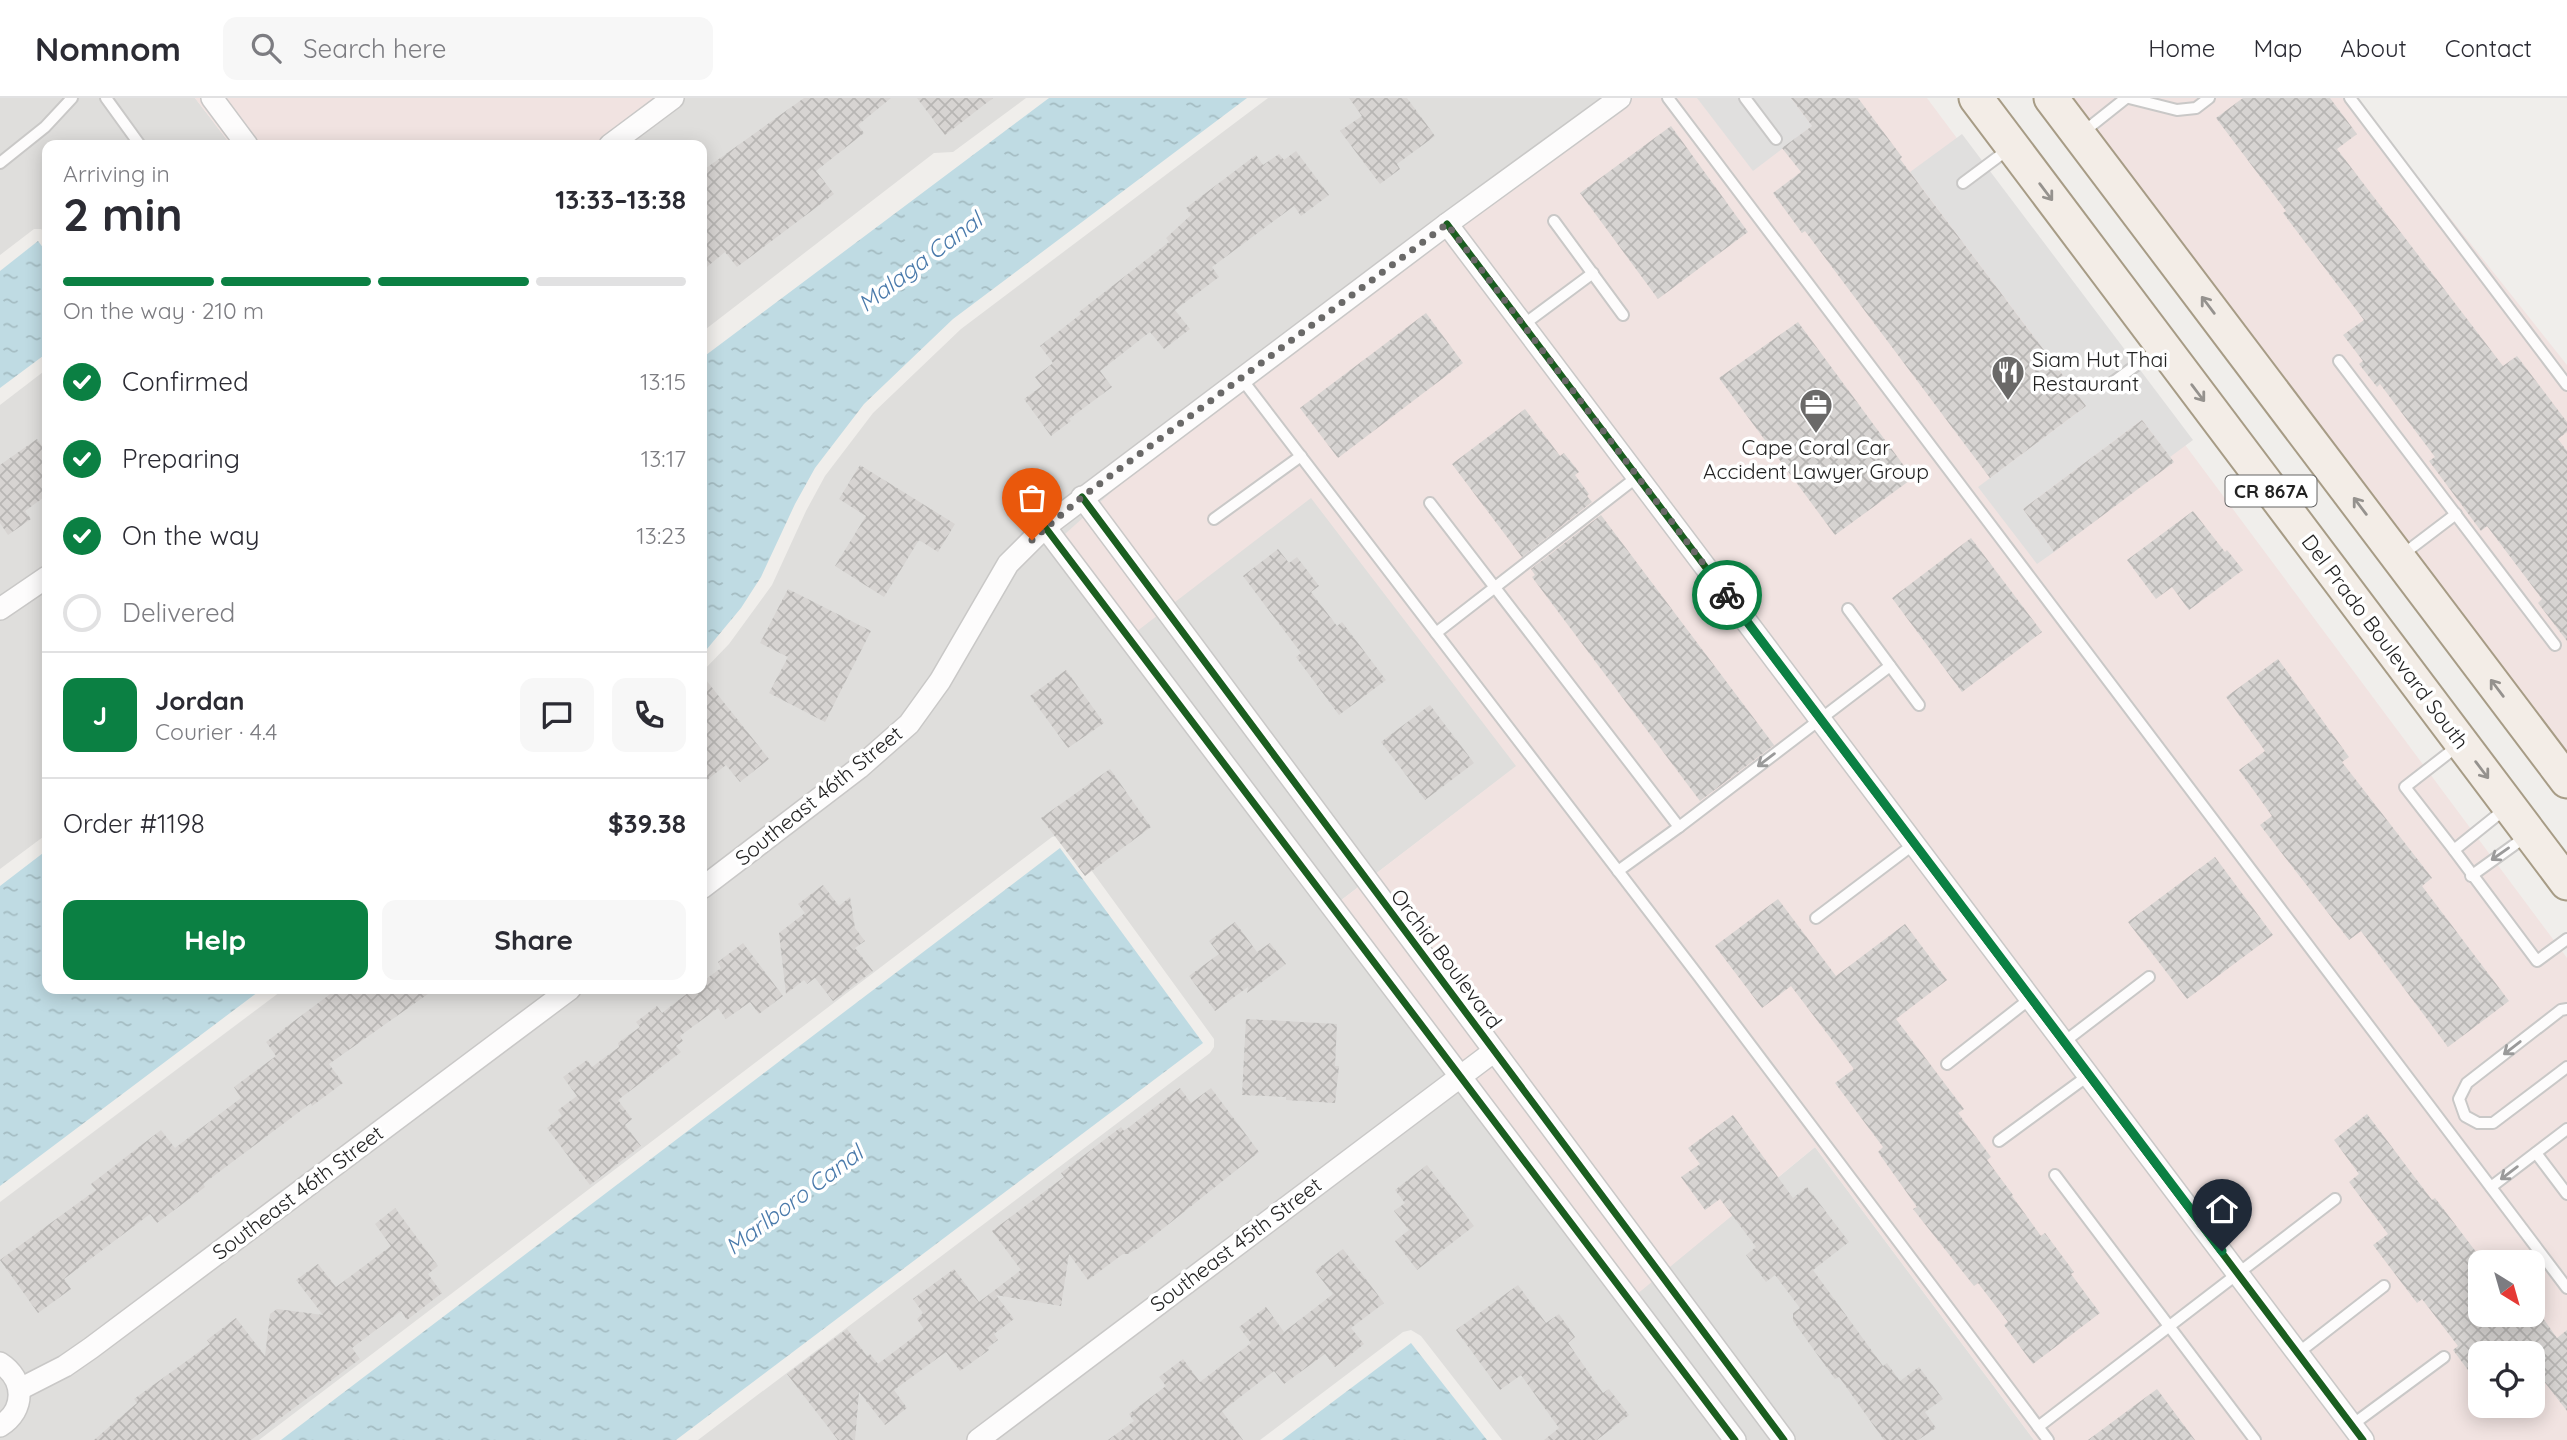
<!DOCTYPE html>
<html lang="en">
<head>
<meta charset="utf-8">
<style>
  :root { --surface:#fff; --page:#f7f7f7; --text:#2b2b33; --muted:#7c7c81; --line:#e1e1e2; --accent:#0b8043 }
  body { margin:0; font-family:Quicksand,sans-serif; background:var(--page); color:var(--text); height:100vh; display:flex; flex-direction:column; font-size:26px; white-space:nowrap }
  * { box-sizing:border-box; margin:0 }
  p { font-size:23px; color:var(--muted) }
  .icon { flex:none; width:38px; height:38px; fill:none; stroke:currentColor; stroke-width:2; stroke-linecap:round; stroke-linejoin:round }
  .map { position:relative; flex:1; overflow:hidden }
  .drawer { position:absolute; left:42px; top:42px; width:665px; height:854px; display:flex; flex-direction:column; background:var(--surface); border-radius:14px; box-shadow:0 4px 18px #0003 }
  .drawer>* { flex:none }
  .needle { width:46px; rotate:143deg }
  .tools { position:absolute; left:2468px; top:1152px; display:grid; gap:14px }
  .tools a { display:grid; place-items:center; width:77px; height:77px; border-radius:14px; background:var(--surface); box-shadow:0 4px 18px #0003; font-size:35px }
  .pin { position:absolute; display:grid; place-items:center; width:60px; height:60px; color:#fff; margin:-72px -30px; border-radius:50% 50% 50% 0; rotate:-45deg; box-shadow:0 0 7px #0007 }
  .pin .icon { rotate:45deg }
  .courier { position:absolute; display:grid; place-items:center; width:70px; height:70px; margin:-35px; border:5px solid #0b8043; border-radius:50%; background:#fff; color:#222; box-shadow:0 2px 9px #0007 }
  .headline em { font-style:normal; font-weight:800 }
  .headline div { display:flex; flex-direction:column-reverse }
  .headline { display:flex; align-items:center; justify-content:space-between; height:119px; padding:0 21px }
  h1 { font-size:46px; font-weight:800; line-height:52px }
  .bar { display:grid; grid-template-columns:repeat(4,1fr); gap:10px 7px; align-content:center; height:84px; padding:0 21px }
  .bar i { height:9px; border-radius:5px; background:var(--line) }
  .bar .selected { background:var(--accent) }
  .bar p { grid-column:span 4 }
  .line { display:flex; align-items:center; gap:18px; padding:0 21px; border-top:2px solid var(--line) }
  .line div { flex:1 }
  .round { display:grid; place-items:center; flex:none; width:74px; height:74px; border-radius:14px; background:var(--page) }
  ol { padding:0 21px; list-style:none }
  li { display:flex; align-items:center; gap:21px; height:77px }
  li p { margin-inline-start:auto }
  li .icon { padding:7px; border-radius:50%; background:var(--accent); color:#fff; stroke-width:4 }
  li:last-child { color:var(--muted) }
  li i { width:38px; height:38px; border:4px solid var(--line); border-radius:50% }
  .cta { display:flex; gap:14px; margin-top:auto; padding:14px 21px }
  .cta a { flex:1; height:80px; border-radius:14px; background:var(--accent); color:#fff; font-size:28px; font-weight:800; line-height:80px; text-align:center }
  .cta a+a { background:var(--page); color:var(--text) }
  header { display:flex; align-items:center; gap:42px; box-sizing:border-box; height:98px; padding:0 35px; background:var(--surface); border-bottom:2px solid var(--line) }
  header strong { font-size:33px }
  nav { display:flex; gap:38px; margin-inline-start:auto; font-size:24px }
  .search { width:490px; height:63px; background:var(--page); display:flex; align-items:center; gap:18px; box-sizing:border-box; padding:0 24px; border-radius:14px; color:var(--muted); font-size:26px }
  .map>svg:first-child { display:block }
  .residential { fill:#dfdedc }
  .commercial { fill:#f1e3e1; fill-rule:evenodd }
  .parking { fill:#e0dfde }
  .water { fill:url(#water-ripples) }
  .building { fill:url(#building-cross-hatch) }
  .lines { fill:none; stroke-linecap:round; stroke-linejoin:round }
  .lane-casing { stroke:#c9c8c7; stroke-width:14 }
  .street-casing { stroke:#c9c8c7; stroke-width:24 }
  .primary-casing { stroke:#a79c86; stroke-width:37 }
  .lane { stroke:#fdfcfc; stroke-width:10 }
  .street { stroke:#fdfcfc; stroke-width:21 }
  .primary { stroke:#f3ede7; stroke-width:33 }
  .cycleway-casing { stroke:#fff; stroke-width:11 }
  .cycleway { stroke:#1b5e20; stroke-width:7 }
  .oneway { stroke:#95928e }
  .oneway2 { stroke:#9a9a9a }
  .done { stroke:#6a6968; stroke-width:7; stroke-dasharray:0 12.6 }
  .route { stroke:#0b8043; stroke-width:9 }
  .labels { text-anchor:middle; stroke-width:7; stroke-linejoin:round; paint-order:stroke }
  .shield { fill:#fff; stroke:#646464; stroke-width:2 }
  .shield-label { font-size:19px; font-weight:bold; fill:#222 }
  .poi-label { font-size:21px; fill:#222; stroke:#fff; text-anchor:start }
  .street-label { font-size:21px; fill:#222; stroke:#fff }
  .water-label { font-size:23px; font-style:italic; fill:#4a7aab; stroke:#fff }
</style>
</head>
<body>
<header>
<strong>Nomnom</strong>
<div class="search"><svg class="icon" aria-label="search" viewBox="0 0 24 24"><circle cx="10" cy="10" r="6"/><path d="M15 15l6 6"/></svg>Search here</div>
<nav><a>Home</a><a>Map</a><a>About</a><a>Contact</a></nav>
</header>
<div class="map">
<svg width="2567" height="1342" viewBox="0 0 2567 1342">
  <defs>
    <pattern id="water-ripples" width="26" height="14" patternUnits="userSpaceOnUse" patternTransform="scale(1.75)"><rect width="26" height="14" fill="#bfdbe3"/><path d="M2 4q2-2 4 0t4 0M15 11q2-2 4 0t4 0" fill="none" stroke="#a4bcc2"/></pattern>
    <pattern id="building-cross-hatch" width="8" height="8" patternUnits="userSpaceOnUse" patternTransform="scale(1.75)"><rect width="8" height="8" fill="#d7d4d2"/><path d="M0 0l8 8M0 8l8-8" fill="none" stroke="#b8b6b4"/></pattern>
  </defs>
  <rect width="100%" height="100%" fill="#f0eeeb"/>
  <g class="residential">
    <polygon points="0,0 195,0 231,47 47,47 47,136 41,131 34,131 0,157"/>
    <polygon points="674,0 1026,0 953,54 934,55 702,234 702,47 612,47"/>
    <polygon points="1268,0 1622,0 1118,388 1132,536 1311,399 1517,668 1327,813 1636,1196 1815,1049 2034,1342 1502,1342 1421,1238 1411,1232 1403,1234 1260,1342 698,1342 1210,955 1214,949 1214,941 1070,743 1060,737 1052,739 259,1342 0,1342 0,1104 284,891 702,891 702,574 729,546 772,487 806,413 825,378 873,315 961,231"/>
    <polygon points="47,271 47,736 0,771 0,307"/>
  </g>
  <g class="commercial">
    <polygon points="195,0 674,0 612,47 231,47"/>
    <path d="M 1622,0 L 1927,0 L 2567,860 L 2567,1342 L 2034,1342 L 1815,1049 L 1636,1197 L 1327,813 L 1516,668 L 1311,400 L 1132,537 L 1054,446 L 1118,388 ZM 2480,1164 L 2532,1164 L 2532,1216 L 2480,1216 ZM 2480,1255 L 2532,1255 L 2532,1307 L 2480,1307 Z"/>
    <polygon points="2071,0 2355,0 2567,267 2567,654"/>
  </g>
  <g class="parking">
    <polygon points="1697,0 1791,0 1812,28 1753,73"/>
    <polygon points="1962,36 2193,342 2170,359 2142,322 2023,411 2054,454 2037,466 1978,389 2086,308 1910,74"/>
  </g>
  <g class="water">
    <polygon points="1049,0 1247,0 953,221 864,306 815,370 795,406 761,479 741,510 702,557 702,260"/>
    <polygon points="38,143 47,155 47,255 0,290 0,173"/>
    <polygon points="1060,750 1203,945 676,1342 281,1342"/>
    <polygon points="47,752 47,891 262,891 0,1088 0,788"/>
    <polygon points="1411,1245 1487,1342 1282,1342"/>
  </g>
  <g class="building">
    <polygon points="804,0 891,0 858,27 864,35 816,73 834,96 737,169 725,154 702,173 702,73"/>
    <polygon points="917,0 993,0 945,37"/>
    <polygon points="1349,0 1407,0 1435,38 1397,66 1400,71 1380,86 1340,33 1362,18"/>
    <polygon points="1791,0 1858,0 1902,59 1900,61 2086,308 1990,380 1805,133 1802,135 1773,95 1801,74 1782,50 1812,28"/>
    <polygon points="2243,0 2330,0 2357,36 2337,51 2503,268 2517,258 2567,324 2567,334 2558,341 2567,353 2567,543 2538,505 2542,501 2487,428 2481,433 2429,363 2435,359 2380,286 2377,289 2359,266 2363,263 2343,237 2364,222 2283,115 2286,113 2216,20"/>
    <polygon points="1671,28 1748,134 1658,201 1580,95"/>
    <polygon points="1296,53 1329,97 1301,118 1294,108 1212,169 1219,179 1175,212 1190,231 1164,251 1150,234 1100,273 1112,289 1069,321 1071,323 1051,338 1024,301 1042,288 1035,279 1053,265 1040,248 1081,216 1079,214 1169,144 1166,140 1191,117 1186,110 1256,57 1263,67 1279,56 1284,62"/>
    <polygon points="1426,215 1463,265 1338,360 1300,310"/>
    <polygon points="1798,224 1913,380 1835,437 1719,280"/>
    <polygon points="1525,311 1560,358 1564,355 1579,374 1575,377 1589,396 1587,398 1592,404 1522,459 1452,366"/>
    <polygon points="2142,322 2174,364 2054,454 2023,411"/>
    <polygon points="37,341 47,355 47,397 25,413 31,421 8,437 0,425 0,367"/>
    <polygon points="860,367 955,426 938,454 919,442 884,499 835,468 866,418 839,401"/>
    <polygon points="2193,413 2225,454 2227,452 2243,472 2189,512 2172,489 2156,501 2127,462"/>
    <polygon points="1601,417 1774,647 1700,703 1532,479 1535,477 1531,471"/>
    <polygon points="1971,440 2042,534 1962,594 1892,500"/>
    <polygon points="1278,451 1289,465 1297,459 1319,488 1311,494 1337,528 1342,524 1386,582 1339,617 1296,559 1301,555 1243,478"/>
    <polygon points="788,491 871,533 825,624 769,595 788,559 760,545"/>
    <polygon points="2278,561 2349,659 2342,664 2432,780 2422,788 2509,903 2448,949 2361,833 2349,842 2260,727 2272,718 2239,672 2265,653 2226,599"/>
    <polygon points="1066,572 1104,625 1068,650 1030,598"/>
    <polygon points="702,577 769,661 740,684 726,667 702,686"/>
    <polygon points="1430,607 1474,665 1425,702 1381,644"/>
    <polygon points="1110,671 1151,729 1085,778 1041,720"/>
    <polygon points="2215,759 2273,837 2187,901 2128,824"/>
    <polygon points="823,787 839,808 850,799 855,830 865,843 855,850 873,873 833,903 815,880 807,886 804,882 786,896 779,835 805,815 798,806"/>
    <polygon points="1778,801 1836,878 1905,826 1947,882 1896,921 1964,1011 1958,1015 1991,1059 1987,1062 2013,1097 2012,1098 2041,1138 2045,1135 2074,1174 2071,1176 2100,1215 2033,1266 2004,1227 2008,1224 1978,1185 1974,1188 1913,1111 1917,1109 1878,1054 1883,1049 1835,985 1854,971 1791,888 1762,910 1715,848"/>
    <polygon points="1235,824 1257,854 1270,845 1286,866 1247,895 1248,889 1215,913 1189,878 1219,856 1209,843"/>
    <polygon points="743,845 783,898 759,916 750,904 726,921 718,910 680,938 683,943 676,948 681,954 618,1002 632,1021 625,1027 641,1048 590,1087 547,1030 562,1018 558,1012 577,998 563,979 587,962 592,969 619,949 618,945 640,929 636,924 657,908 662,915 693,891 702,891 702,884 721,870 718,864"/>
    <polygon points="337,891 435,891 329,966 343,985 312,1008 311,1005 203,1086 205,1089 157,1125 150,1116 64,1181 71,1191 38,1215 0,1162 96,1092 91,1086 161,1032 175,1050 241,1000 234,989 276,958 266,944"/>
    <polygon points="1246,921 1337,926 1335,968 1339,968 1335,1005 1286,1002 1286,999 1242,997"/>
    <polygon points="1180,990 1191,1005 1211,990 1259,1054 1140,1149 1128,1156 1123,1156 1088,1182 1069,1156 1061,1208 996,1197 1014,1221 994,1236 998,1242 987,1250 989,1252 960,1273 946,1254 894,1292 907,1310 885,1327 859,1294 855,1342 838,1342 787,1276 847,1231 867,1258 870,1256 878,1266 924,1231 917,1221 923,1215 913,1201 954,1171 979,1204 1021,1172 992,1133 1064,1079 1061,1075 1121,1029 1124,1033"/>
    <polygon points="2367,1016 2432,1102 2435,1100 2480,1159 2480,1216 2540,1216 2557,1240 2567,1232 2567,1313 2532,1268 2532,1255 2480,1255 2480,1288 2453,1252 2458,1248 2422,1201 2417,1205 2373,1147 2388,1136 2349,1084 2359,1076 2334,1042"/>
    <polygon points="1733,1017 1793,1100 1807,1089 1849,1144 1813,1172 1883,1268 1887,1265 1900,1283 1919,1269 1943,1301 1925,1314 1936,1330 1918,1342 1884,1342 1839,1279 1835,1281 1793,1223 1793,1215 1800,1210 1775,1177 1766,1184 1746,1157 1756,1149 1720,1101 1705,1112 1681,1079 1700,1066 1688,1050"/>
    <polygon points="1427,1067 1474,1128 1417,1172 1395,1143 1409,1132 1394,1113 1405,1105 1395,1092"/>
    <polygon points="395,1110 438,1168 428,1176 442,1195 407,1222 401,1213 352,1250 360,1261 251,1342 94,1342 137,1305 134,1301 210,1246 207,1242 236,1220 265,1258 270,1216 277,1211 323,1217 296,1182 318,1166 336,1189 391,1148 375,1126"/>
    <polygon points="1343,1151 1384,1205 1351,1230 1364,1246 1335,1269 1325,1256 1284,1286 1274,1273 1222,1313 1243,1342 1108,1342 1134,1323 1129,1316 1166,1288 1159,1279 1183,1261 1200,1284 1251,1245 1239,1229 1266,1209 1284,1234 1333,1196 1315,1173"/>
    <polygon points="1518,1187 1546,1225 1559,1216 1575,1239 1568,1245 1603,1295 1609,1291 1629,1317 1597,1342 1544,1342 1559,1330 1521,1277 1500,1292 1456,1232"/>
    <polygon points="2157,1291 2195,1342 2088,1342"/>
  </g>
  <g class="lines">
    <defs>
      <g id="lane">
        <polyline points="106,0 140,47"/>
        <polyline points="1668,0 2567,1190"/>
        <polyline points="1745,0 1776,41"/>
        <polyline points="2129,0 2177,12 2196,10 2209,0"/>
        <polyline points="2350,0 2567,287"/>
        <polyline points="2082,35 2126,0"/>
        <polyline points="0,65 45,29 72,0"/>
        <polyline points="1963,85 2010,50"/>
        <polyline points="1554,123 1623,217"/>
        <polyline points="1523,227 1593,175"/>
        <polyline points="2339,263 2555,547"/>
        <polyline points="1241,280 1697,876 2048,1342"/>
        <polyline points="2112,285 2161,249"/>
        <polyline points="1430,405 1679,729 1618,773"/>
        <polyline points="1214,421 1301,358"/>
        <polyline points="2402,457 2456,416"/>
        <polyline points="1848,511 1919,607"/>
        <polyline points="1436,535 1637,379"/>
        <polyline points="2459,647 2405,689 2454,752 2505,711"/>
        <polyline points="1679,729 1890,568"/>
        <polyline points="2454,752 2537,863 2567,841"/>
        <polyline points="2471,778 2528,737"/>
        <polyline points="1816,820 1914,746"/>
        <polyline points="2567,911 2561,912 2467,985 2459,1001 2465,1018 2478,1025 2493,1025 2567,969"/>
        <polyline points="2064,944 2149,879"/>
        <polyline points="1947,966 2031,900"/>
        <polyline points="1999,1043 2089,977"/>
        <polyline points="2536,1055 2567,1096"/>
        <polyline points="2055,1077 2255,1342"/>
        <polyline points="2491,1089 2567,1031"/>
        <polyline points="2298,1255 2384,1188"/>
        <polyline points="2352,1327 2444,1259"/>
        <polyline points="2038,1329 2335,1101"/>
      </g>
      <g id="street">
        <polyline points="212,0 247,47"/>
        <polyline points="610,47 673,0"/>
        <polyline points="1447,126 2363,1342"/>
        <polyline points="1082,399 1784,1342"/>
        <polyline points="1045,429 1735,1342"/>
        <polyline points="0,511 47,479"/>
        <polyline points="702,790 859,670 909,626 940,583 1008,466 1045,429 1447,126 1620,0"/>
        <path d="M 0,1265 C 25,1281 26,1312 0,1328"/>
        <polyline points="20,1291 65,1268 91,1250 570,891"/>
        <polyline points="978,1342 1493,954"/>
      </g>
      <g id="primary">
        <polyline points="1976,0 2567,785"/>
        <polyline points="2051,0 2567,683"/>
      </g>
    </defs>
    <use href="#lane" class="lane-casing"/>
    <use href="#street" class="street-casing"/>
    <use href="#primary" class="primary-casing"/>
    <use href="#lane" class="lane"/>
    <use href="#street" class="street"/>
    <use href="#primary" class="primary"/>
    <defs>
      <g id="cycleway">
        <polyline points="1447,126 2363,1342"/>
        <polyline points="1082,399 1784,1342"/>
        <polyline points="1045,429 1735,1342"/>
      </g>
    </defs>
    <use href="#cycleway" class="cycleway-casing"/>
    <use href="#cycleway" class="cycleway"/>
  </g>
  <defs><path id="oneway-shaft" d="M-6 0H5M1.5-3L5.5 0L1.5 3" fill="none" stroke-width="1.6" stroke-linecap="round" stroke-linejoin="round" transform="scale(1.75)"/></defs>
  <g class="oneway">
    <use href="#oneway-shaft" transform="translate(2046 94) rotate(53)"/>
    <use href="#oneway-shaft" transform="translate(2208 207) rotate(-127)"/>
    <use href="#oneway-shaft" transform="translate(2198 295) rotate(53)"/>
    <use href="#oneway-shaft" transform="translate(2360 408) rotate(-127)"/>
    <use href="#oneway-shaft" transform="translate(2497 590) rotate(-127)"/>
    <use href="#oneway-shaft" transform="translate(2482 672) rotate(53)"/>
  </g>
  <g class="oneway2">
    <use href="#oneway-shaft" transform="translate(1766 662) rotate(143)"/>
    <use href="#oneway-shaft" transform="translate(2500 756) rotate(145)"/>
    <use href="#oneway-shaft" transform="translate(2512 950) rotate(142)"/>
    <use href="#oneway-shaft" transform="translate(2509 1075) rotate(143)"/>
  </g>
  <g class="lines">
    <polyline class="done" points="1032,442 1082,399 1447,126 1727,497"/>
    <polyline class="route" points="1727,497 2222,1153"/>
  </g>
  <defs>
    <symbol id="restaurant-pin" viewBox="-11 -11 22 30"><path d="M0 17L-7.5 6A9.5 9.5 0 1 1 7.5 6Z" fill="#6a6968" stroke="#fff"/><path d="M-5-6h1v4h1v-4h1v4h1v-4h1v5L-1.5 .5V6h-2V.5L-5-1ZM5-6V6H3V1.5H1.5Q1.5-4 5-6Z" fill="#fff"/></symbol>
    <symbol id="office-pin" viewBox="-11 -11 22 30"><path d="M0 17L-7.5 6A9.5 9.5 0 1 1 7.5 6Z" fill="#6a6968" stroke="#fff"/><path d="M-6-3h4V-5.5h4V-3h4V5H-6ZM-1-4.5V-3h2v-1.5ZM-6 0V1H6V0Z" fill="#fff"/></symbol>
  </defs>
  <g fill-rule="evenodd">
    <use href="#restaurant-pin" x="1989" y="255" width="38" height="52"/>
    <use href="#office-pin" x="1797" y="288" width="38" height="52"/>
  </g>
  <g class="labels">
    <rect class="shield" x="2225.5" y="377.5" width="91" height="31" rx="5"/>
    <g class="shield-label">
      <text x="2271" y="400">CR 867A</text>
    </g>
    <g class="poi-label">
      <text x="2032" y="269">Siam Hut Thai<tspan x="2032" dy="24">Restaurant</tspan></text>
      <text x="1816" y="357" text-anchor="middle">Cape Coral Car<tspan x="1816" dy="24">Accident Lawyer Group</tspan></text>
    </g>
    <g class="street-label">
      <text transform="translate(2385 544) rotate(53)" y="7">Del Prado Boulevard South</text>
      <text transform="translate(819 698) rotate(-39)" y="7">Southeast 46th Street</text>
      <text transform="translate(1446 861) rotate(53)" y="7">Orchid Boulevard</text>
      <text transform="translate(298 1095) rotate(-37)" y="7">Southeast 46th Street</text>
      <text transform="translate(1236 1147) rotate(-37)" y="7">Southeast 45th Street</text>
    </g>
    <g class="water-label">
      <text transform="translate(920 164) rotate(-37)" y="8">Malaga Canal</text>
      <text transform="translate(794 1102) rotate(-37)" y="8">Marlboro Canal</text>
    </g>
  </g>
</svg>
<div class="tools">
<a><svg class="needle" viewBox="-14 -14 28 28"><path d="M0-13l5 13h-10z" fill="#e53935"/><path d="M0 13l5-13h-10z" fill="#7c7c81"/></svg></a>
<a><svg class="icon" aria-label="locate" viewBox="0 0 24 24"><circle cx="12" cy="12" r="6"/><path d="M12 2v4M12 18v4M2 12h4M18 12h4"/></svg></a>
</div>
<div class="pin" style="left:1032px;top:442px;background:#ea580c"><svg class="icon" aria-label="bag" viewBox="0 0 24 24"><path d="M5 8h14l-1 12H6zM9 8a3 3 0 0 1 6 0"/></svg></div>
<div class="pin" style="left:2222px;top:1153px;background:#1f2937"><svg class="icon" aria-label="home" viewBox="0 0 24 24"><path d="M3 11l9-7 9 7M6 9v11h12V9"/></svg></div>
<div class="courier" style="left:1727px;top:497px"><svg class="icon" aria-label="bike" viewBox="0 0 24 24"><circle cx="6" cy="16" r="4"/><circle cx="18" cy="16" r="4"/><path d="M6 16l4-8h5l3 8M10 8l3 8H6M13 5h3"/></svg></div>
<section class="drawer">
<div class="headline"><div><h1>2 min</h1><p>Arriving in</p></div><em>13:33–13:38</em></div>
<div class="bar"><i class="selected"></i><i class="selected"></i><i class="selected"></i><i></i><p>On the way · 210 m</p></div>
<ol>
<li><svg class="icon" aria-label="check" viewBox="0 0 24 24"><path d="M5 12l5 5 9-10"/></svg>Confirmed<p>13:15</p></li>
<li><svg class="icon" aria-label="check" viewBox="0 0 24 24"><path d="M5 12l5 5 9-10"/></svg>Preparing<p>13:17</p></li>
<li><svg class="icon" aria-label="check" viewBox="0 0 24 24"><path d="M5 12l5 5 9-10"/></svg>On the way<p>13:23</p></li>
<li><i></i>Delivered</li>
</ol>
<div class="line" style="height:126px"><b class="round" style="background:var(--accent);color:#fff">J</b><div><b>Jordan</b><p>Courier · 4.4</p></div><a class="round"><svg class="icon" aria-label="chat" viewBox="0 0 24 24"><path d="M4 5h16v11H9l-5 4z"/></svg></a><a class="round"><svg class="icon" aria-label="phone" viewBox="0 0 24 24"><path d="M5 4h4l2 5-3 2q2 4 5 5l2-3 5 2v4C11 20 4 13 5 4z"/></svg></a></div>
<div class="line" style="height:91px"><div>Order #1198</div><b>$39.38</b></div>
<div class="cta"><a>Help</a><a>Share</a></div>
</section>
</div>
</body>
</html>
